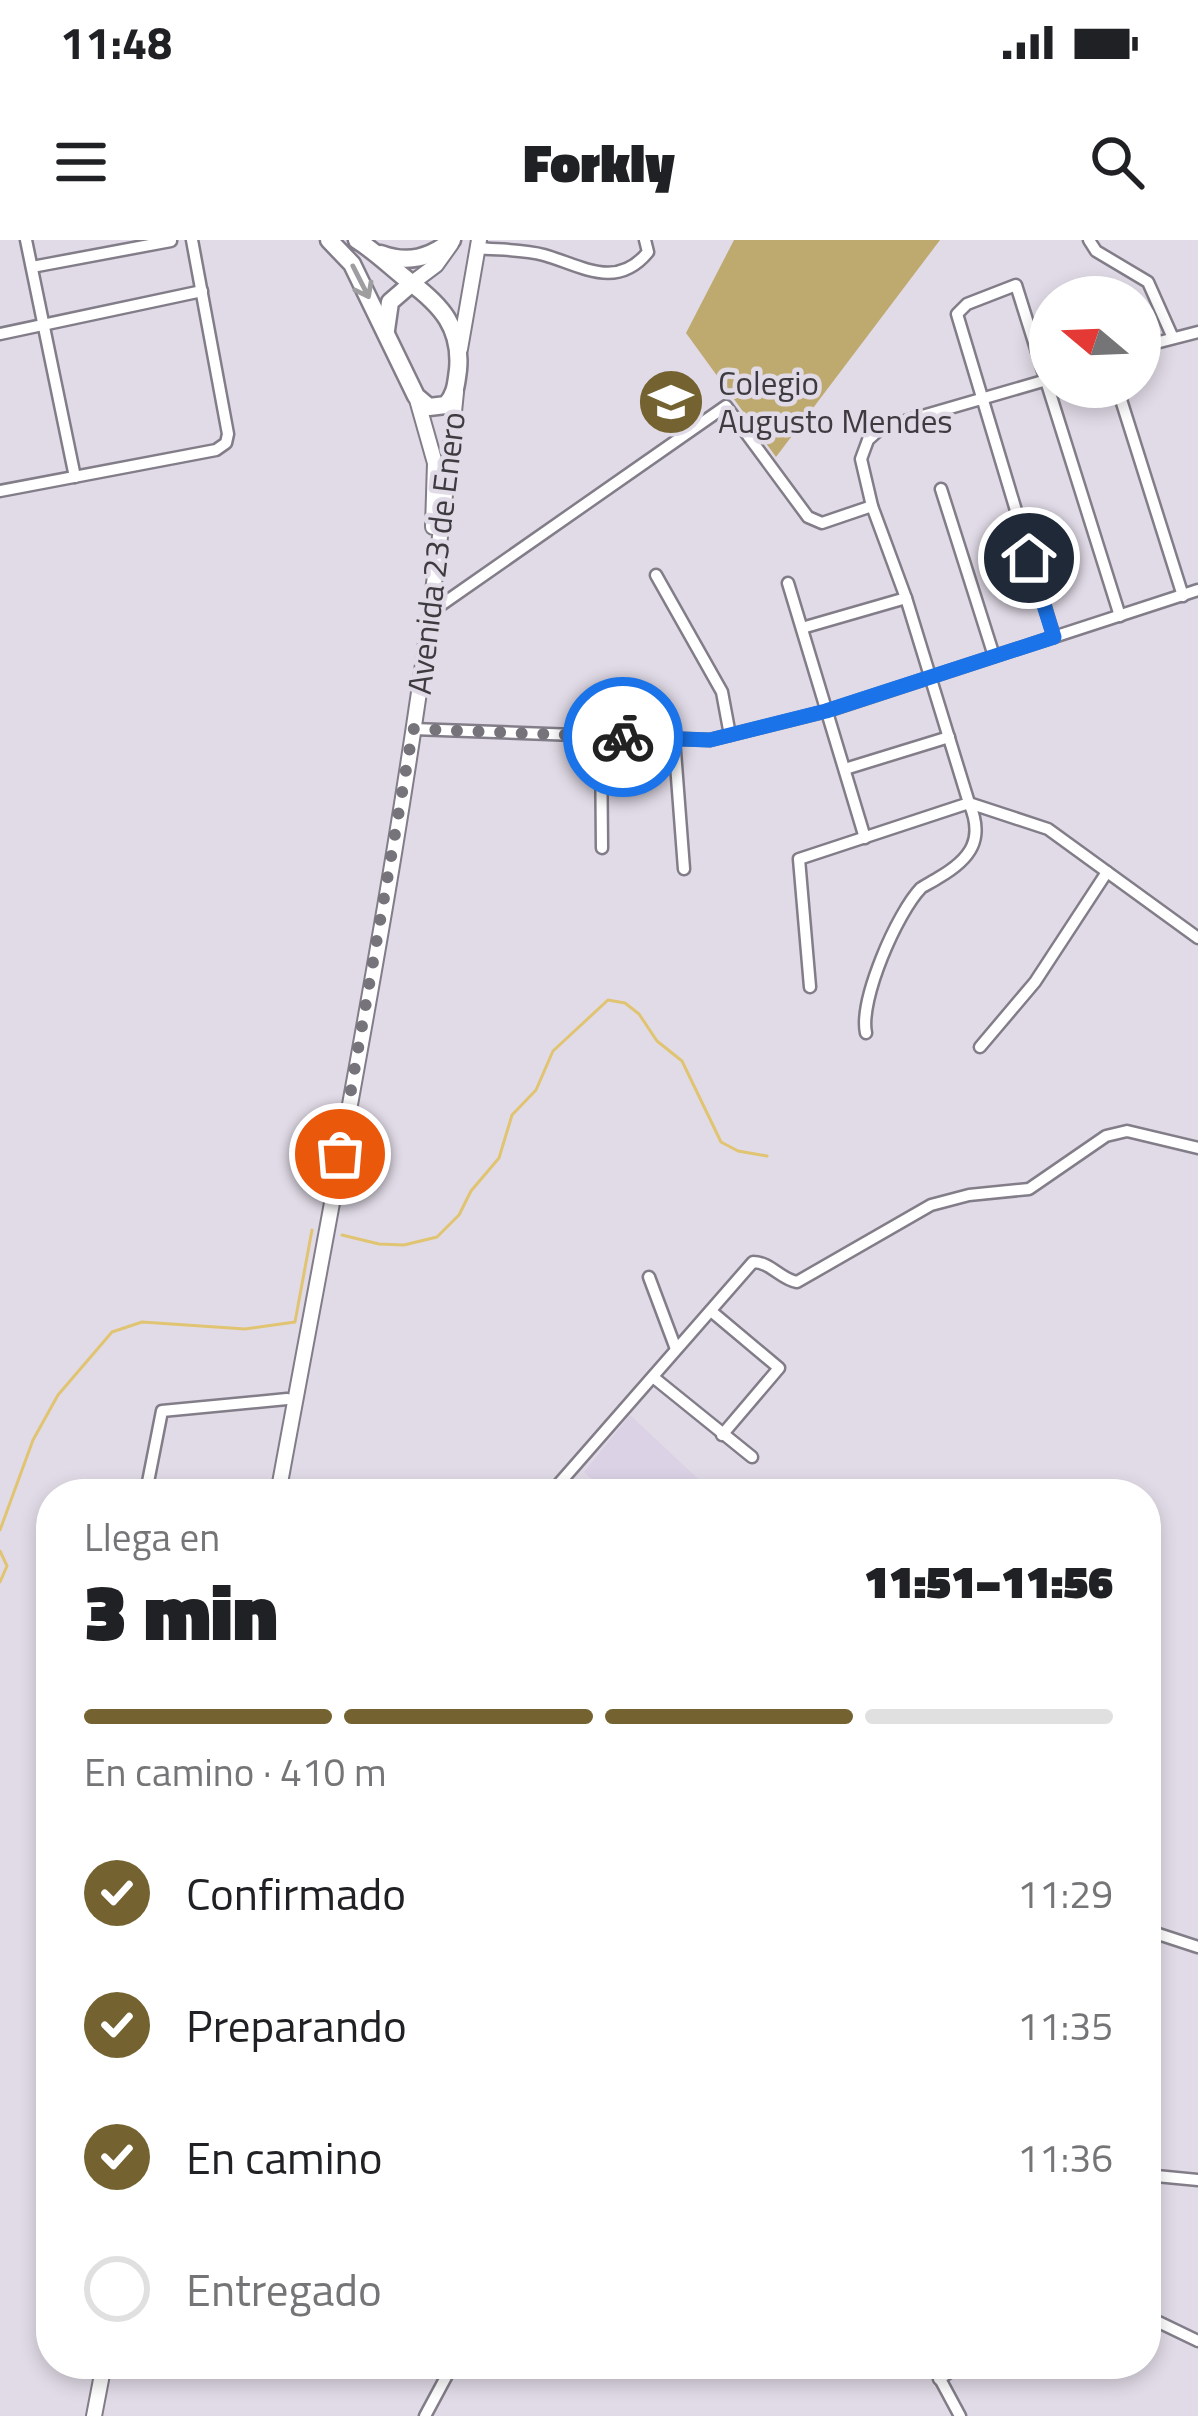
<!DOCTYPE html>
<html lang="es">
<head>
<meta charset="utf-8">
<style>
  :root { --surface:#fff; --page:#f6f6f6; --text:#202124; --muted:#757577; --line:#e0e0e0; --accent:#746331 }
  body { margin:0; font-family:"Titillium Web",sans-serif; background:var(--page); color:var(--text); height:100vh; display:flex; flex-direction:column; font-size:45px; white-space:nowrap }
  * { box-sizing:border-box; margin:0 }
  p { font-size:39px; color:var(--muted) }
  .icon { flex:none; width:66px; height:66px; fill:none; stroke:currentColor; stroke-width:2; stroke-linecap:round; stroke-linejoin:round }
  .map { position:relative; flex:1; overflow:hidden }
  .side { position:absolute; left:36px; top:1239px; width:1125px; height:900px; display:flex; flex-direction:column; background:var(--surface); border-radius:48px; box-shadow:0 6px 18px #0003 }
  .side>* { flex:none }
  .needle { width:78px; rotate:289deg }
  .tools { position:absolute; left:1029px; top:36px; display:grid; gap:24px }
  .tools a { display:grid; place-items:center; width:132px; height:132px; border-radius:50%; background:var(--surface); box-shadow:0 6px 18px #0003; font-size:60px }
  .pin { position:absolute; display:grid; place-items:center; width:102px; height:102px; color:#fff; margin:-51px; border:6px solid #fff; border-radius:50%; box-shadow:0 3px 12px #0007 }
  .courier { position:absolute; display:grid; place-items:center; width:120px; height:120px; margin:-60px; border:9px solid #1a73e8; border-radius:50%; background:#fff; color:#222; box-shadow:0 3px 15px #0007 }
  .summary em { font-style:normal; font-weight:800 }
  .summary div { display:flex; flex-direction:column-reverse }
  .summary { display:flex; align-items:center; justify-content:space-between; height:204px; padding:0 48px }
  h1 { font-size:78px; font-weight:800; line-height:90px }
  .bar { display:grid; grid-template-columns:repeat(4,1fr); gap:18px 12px; align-content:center; height:144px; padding:0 48px }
  .bar i { height:15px; border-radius:9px; background:var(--line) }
  .bar .on { background:var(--accent) }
  .bar p { grid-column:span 4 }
  ol { padding:0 48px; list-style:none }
  li { display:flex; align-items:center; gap:36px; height:132px }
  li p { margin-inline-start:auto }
  li .icon { padding:12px; border-radius:50%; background:var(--accent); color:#fff; stroke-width:4 }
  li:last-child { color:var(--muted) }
  li i { width:66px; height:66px; border:6px solid var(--line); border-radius:50% }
  .status { display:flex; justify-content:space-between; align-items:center; height:84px; padding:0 60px; background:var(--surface); direction:ltr }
  .status svg { height:33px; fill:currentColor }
  header { display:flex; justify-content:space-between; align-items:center; height:156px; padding:0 48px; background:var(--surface); font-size:54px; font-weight:800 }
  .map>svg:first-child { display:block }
  .built { fill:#dcd2e6 }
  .green { fill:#beaa6e }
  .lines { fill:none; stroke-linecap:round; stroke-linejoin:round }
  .stream { stroke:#e0c472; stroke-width:3 }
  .minor-casing { stroke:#827d88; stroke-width:15 }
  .major-casing { stroke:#827d88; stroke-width:18 }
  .highway-casing { stroke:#827d88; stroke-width:21 }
  .minor { stroke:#fff; stroke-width:10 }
  .major { stroke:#fff; stroke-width:14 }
  .highway { stroke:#fff; stroke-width:16 }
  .oneway { stroke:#9e9da0 }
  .done { stroke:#76737a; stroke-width:12; stroke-dasharray:0 21.6 }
  .route { stroke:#1a73e8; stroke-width:15 }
  .labels { text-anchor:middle; stroke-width:9; stroke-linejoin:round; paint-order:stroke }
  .poi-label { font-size:33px; fill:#3d3b40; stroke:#e1dbe7; text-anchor:start }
  .street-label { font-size:33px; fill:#3d3b40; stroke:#e1dbe7 }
</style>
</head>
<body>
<div class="status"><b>11:48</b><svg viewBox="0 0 49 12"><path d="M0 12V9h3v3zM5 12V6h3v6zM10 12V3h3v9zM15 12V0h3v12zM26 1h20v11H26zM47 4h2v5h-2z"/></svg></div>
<header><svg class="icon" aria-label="menu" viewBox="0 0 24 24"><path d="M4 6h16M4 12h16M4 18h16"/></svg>Forkly<svg class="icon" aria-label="search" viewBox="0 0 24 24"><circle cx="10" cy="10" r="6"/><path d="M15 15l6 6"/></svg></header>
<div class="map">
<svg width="1198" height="2176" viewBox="0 0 1198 2176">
  <rect width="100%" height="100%" fill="#e1dbe7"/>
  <polygon class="built" points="630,1175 710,1250 707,1254 608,1254 584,1232"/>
  <polygon class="green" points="734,0 940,0 776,217 686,93"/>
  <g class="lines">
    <g class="stream">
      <polyline points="342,995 379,1004 404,1005 437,997 459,975 471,951 499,918 512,875 536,850 553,811 608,760 625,763 639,774 657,801 682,821 721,902 738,911 767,916"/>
      <polyline points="0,1290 33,1200 58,1155 112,1092 142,1082 245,1089 295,1082 312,990"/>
      <polyline points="0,1311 7,1326 0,1342"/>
    </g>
    <defs>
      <g id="minor">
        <polyline points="26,0 75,237"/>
        <polyline points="1089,0 1096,11 1148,42 1173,98"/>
        <path d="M 477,8 C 498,10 523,9 544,15 C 580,25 616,51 648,12 L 645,0"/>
        <polyline points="32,27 171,1"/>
        <polyline points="0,94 202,51"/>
        <polyline points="1140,107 1198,92"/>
        <polyline points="1117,147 1183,356"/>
        <polyline points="941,249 994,416"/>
        <polyline points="0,251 216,210 226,203 228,194 192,0"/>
        <polyline points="656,335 722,452 730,495"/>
        <polyline points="788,343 865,598"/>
        <polyline points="431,372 726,166 808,277 822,283 872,266"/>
        <polyline points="802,388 906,358"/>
        <polyline points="1054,397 957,74 967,64 1016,45 1120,376"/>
        <polyline points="413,489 710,500 827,471 1198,350"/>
        <polyline points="601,496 602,608"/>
        <polyline points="674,498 684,629"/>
        <polyline points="845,529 949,497"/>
        <polyline points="810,747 799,619 969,563 906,358 872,266 861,219 868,200 881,188 1050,139"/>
        <path d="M 866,793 C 859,760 897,673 921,648 C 922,647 937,639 938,638 C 971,619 985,599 969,563 L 1048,589 L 1198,698"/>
        <polyline points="980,807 1035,742 1107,632"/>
        <polyline points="649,1037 676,1109"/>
        <polyline points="711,1071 779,1128 722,1195"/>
        <polyline points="653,1137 752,1217"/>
        <polyline points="148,1242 162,1171 287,1159"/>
        <path d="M 550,1254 L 753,1022 C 771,1022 780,1039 797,1042 L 931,965 L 969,955 L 1029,949 L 1106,896 L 1127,891 L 1198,908"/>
        <polyline points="1146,1690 1198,1707"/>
        <polyline points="1146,1935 1198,1940"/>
        <polyline points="1146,2076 1198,2101"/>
        <polyline points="932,2124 960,2176"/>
        <polyline points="939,2139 962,2124"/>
        <polyline points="425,2176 453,2124"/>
      </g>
      <g id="major">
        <polyline points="412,43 436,25 451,4"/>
        <polyline points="460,109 479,0"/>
        <polyline points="416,156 435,223 433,287"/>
        <path d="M 278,1254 C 345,888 420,522 456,152"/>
        <polyline points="94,2176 104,2124"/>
      </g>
      <g id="highway">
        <path d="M 329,0 L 352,24 L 416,156 L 429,167 L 446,165 C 456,154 456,144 458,130 C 462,88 441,65 410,42 C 392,28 376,12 357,0"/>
        <path d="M 381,14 C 408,24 430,18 452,0"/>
        <polyline points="386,90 390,62 412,43"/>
      </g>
    </defs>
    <use href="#minor" class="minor-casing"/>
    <use href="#major" class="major-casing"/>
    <use href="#highway" class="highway-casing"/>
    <use href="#minor" class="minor"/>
    <use href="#major" class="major"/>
    <use href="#highway" class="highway"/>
  </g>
  <defs><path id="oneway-shaft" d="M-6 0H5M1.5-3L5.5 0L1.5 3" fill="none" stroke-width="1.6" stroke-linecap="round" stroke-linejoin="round" transform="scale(3)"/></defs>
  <use class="oneway" href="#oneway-shaft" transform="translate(361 42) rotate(63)"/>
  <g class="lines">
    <polyline class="done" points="340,914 413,489 623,497"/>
    <polyline class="route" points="623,497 710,500 826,471 1054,397 1029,318"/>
  </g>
  <defs>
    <symbol id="school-disc" viewBox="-11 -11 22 22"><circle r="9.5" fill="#746331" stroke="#e1dbe7"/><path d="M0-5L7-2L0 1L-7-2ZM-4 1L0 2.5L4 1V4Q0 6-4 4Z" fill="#fff"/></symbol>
  </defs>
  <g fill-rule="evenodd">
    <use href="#school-disc" x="633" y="124" width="76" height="76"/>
  </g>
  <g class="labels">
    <g class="poi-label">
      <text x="718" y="155">Colegio<tspan x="718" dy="38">Augusto Mendes</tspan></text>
    </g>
    <g class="street-label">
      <text transform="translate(436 313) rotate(-83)" y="12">Avenida 23 de Enero</text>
    </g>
  </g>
</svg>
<div class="tools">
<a><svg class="needle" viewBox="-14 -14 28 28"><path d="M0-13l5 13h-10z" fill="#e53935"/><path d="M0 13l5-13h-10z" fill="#757577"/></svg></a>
</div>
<div class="pin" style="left:340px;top:914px;background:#ea580c"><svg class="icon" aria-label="bag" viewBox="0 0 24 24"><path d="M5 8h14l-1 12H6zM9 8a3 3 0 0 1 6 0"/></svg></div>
<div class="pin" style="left:1029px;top:318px;background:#1f2937"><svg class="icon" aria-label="home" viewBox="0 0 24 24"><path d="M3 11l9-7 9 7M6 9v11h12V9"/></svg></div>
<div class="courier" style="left:623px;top:497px"><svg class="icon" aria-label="bike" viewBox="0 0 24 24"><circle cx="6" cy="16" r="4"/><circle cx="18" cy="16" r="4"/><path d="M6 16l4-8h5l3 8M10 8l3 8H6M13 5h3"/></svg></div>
<section class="side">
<div class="summary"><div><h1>3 min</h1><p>Llega en</p></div><em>11:51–11:56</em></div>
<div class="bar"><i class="on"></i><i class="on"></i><i class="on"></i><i></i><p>En camino · 410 m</p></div>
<ol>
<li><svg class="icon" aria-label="check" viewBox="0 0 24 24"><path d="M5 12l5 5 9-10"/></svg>Confirmado<p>11:29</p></li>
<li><svg class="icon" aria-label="check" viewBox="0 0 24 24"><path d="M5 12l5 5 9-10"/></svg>Preparando<p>11:35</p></li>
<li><svg class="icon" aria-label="check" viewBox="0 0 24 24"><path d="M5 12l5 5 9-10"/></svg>En camino<p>11:36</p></li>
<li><i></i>Entregado</li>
</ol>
</section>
</div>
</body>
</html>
